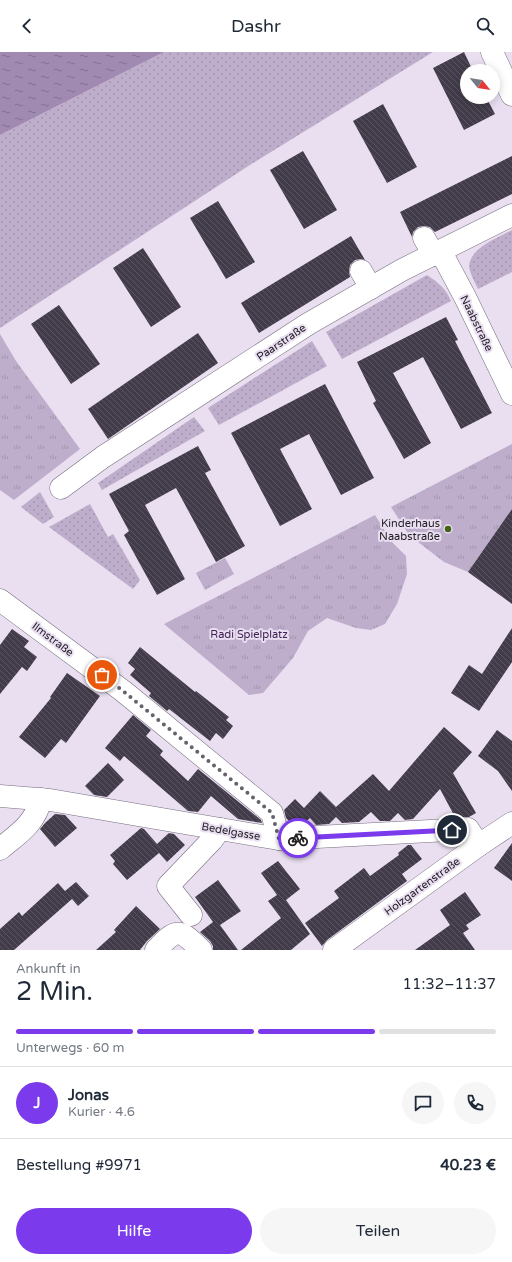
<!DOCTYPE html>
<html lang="de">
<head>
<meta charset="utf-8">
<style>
  :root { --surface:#fff; --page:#f6f6f7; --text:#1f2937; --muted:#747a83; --line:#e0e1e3; --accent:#7c3aed }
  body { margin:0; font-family:"Varela Round",sans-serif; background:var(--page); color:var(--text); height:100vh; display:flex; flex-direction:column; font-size:15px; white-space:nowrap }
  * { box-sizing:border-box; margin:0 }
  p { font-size:13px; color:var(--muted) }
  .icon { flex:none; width:22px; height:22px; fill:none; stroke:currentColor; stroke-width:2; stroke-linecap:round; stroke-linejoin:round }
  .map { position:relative; height:898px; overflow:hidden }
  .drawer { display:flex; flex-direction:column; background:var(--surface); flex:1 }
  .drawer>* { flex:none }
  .needle { width:26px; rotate:120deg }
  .tools { position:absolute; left:460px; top:12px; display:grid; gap:8px }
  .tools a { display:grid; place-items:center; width:40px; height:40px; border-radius:50%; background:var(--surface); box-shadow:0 2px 10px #0003; font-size:20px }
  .pin { position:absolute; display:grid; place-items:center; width:34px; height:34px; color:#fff; margin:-17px; border:2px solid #fff; border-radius:50%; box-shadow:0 1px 4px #0007 }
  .courier { position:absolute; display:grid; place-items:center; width:40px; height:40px; margin:-20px; border:3px solid #7c3aed; border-radius:50%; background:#fff; color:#222; box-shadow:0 1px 5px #0007 }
  .overview em { font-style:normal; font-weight:600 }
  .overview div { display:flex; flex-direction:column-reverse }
  .overview { display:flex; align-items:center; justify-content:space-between; height:68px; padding:0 16px }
  h1 { font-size:26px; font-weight:600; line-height:30px }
  .bar { display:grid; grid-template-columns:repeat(4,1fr); gap:6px 4px; align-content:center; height:48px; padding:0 16px }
  .bar i { height:5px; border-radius:3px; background:var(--line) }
  .bar .on { background:var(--accent) }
  .bar p { grid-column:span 4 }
  .line { display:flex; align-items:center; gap:10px; padding:0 16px; border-top:1px solid var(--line) }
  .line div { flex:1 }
  .round { display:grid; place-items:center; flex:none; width:42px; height:42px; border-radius:21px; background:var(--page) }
  .primary-button { display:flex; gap:8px; margin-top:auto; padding:8px 16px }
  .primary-button a { flex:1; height:46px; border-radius:24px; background:var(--accent); color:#fff; font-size:16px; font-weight:600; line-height:46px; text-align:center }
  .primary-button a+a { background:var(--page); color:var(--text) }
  header { display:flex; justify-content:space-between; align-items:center; height:52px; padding:0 16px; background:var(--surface); font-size:18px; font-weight:600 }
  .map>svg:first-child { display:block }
  .grass { fill:url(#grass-dots) }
  .park { fill:url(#park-tufts) }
  .water { fill:url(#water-ripples) }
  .building { fill:url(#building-back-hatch) }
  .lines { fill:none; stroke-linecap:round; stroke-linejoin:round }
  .minor-casing { stroke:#766d7d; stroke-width:23 }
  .minor { stroke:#fff; stroke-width:22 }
  .done { stroke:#67616b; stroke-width:4; stroke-dasharray:0 7.2 }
  .route { stroke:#7c3aed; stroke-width:5 }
  .poi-dot { fill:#436318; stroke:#e9dff1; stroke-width:1.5 }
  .labels { text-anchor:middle; stroke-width:4; stroke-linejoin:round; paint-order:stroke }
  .street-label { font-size:11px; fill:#211d23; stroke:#e9dff1 }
  .poi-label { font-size:11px; fill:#211d23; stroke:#e9dff1; text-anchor:end }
  .park-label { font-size:11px; fill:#3d1e51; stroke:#e9dff1 }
</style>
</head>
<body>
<header><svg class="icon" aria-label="back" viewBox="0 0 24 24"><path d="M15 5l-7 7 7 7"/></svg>Dashr<svg class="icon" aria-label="search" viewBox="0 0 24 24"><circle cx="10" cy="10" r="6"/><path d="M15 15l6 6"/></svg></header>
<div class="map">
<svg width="512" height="898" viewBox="0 0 512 898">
  <defs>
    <pattern id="grass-dots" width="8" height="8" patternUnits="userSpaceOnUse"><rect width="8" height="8" fill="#beaecb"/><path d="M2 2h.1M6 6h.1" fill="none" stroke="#a395ae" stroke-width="1.8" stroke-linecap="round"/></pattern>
    <pattern id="park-tufts" width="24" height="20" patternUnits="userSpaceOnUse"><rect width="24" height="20" fill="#beaecb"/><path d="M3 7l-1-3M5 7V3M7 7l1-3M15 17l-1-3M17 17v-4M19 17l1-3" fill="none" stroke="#a395ae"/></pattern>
    <pattern id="water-ripples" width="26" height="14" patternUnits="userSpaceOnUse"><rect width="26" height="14" fill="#a08ab2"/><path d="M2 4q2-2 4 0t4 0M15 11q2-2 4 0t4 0" fill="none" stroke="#827090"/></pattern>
    <pattern id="building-back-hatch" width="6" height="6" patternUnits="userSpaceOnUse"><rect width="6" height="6" fill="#423b49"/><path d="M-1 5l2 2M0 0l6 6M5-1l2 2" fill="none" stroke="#5a5560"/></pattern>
  </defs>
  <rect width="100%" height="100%" fill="#e9dff1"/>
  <g class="grass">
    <polygon points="164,0 433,0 253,111 0,276 0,83"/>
    <path d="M 512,178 L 512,220 L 478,237 C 475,231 472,225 470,219 C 464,198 498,186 512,178 Z"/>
    <path d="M 427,223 C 438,230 446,237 451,249 L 342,307 L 326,280 Z"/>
    <polygon points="312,289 327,314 219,373 208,356"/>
    <polygon points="194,365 205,379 102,438 98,431"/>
    <polygon points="40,440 54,465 43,472 21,455"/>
    <polygon points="90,452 108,485 113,482 140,528 133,537 49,475"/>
  </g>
  <g class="park">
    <polygon points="0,282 16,309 80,397 14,448 0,438"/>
    <polygon points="512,392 512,457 468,520 444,510 409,483 391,455"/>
    <polygon points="375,463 392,490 406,504 407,522 397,552 385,572 371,578 356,576 327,566 308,579 293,606 263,641 249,643 164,572"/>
    <polygon points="225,506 234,522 205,538 196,521"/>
  </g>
  <polygon class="water" points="0,0 164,0 0,83"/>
  <g class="building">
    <polygon points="464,0 473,19 467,19 467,45 486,45 495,62 464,78 433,16"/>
    <polygon points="383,52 417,115 387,131 353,69"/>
    <polygon points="303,99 337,158 304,177 270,118"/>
    <polygon points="512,104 512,142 435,180 430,175 424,174 418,175 413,180 412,185 400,160"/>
    <polygon points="218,149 255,210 226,227 190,166"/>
    <polygon points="351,184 365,208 361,207 355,208 350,213 349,219 350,225 259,281 241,251"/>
    <polygon points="143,196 181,255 151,275 113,216"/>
    <polygon points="59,253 100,312 71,332 31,272"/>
    <polygon points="446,265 458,288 455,289 492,361 461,377 423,305 393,321 431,391 404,407 373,351 376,349 357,310"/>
    <polygon points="198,281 218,311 108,387 88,357"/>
    <polygon points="325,332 374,426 341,443 309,382 280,397 312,457 280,474 231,381"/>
    <polygon points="198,394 211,418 205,421 245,494 216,510 176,436 145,453 185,527 157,543 124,483 129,479 109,442"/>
    <polygon points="512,457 512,552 468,520"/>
    <polygon points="512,576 512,610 479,659 451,641 469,613 482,622"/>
    <polygon points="12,577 29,589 24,595 37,605 27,619 22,615 0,642 0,593"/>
    <polygon points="140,595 195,640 196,639 229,665 226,668 233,674 223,687 216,681 210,689 169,657 167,659 149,644 151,641 130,623 135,617 128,611"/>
    <polygon points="67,621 100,644 66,691 61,687 45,706 19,685 51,646 50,645"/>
    <polygon points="133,663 151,678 146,684 163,699 160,703 188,729 198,717 261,768 262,771 238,767 211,744 198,760 188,759 124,704 120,709 105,696"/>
    <polygon points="444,675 472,700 453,721 476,761 469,765 455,765 440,737 413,767 405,768 398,761 390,769 380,769 371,760 359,770 342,771 336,765 329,772 316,773 310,766 302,773 294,774 286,766 284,758 295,747 304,756 320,739 336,755 373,722 389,739"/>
    <polygon points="497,678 512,689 512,739 498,719 478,704"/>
    <polygon points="108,711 124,728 107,745 94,743 85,734"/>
    <polygon points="55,762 65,763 77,776 55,795 40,777 45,771"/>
    <polygon points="141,776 144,777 157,792 169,781 174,782 185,793 167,810 159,801 127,828 113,812 115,809 110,803"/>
    <polygon points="512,791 512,829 494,816"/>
    <polygon points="408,793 411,793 422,807 402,822 407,829 327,888 322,894 305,871 339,846 334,839 364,816 370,824 399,803 398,801"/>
    <polygon points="278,809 300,837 286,848 310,882 291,898 241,898 281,866 268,849 277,843 261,821"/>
    <polygon points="218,828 241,859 220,873 238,898 213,898 213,894 210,889 200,880 213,870 195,845"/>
    <polygon points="76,830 89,844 78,854 72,847 14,898 0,898 0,877 19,860 22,864 58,831 65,839"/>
    <polygon points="465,840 481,863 466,873 469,877 463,881 475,898 415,898 450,873 440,858"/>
    <polygon points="136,854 160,877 147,889 140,898 96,898 116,880 114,878"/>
  </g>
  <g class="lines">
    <defs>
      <g id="minor">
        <polyline points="492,0 512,43"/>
        <polyline points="424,186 434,203"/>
        <polyline points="441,200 465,245 512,342"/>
        <polyline points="361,219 371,236"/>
        <polyline points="61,436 103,405 308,272 402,218 512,163"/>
        <polyline points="0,548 123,639 272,761 279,787"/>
        <polyline points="0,744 50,748 279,787 468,777 479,793"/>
        <path d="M 0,797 C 18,782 35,772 41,747"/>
        <polyline points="191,863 168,834 212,788 220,777"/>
        <path d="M 156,898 C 177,876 179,876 201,898"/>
        <polyline points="334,898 479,793 512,771"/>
      </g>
    </defs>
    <use href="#minor" class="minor-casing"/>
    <use href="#minor" class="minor"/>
  </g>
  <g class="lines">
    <polyline class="done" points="102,623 123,639 272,761 279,787 298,786"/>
    <polyline class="route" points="298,786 452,778"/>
  </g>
  <circle class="poi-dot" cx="448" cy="477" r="4"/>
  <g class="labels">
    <g class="street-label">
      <text transform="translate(477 271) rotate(64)" y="4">Naabstraße</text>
      <text transform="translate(281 290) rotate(-34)" y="4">Paarstraße</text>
      <text transform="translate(53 587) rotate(37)" y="4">Ilmstraße</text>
      <text transform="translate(231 779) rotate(10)" y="4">Bedelgasse</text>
      <text transform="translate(422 834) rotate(-36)" y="4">Holzgartenstraße</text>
    </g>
    <g class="poi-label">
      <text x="440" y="475">Kinderhaus<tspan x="440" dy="13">Naabstraße</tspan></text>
    </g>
    <g class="park-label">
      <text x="249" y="586">Radi Spielplatz</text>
    </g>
  </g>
</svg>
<div class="tools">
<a><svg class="needle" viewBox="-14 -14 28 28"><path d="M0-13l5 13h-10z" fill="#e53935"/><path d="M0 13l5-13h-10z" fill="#747a83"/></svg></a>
</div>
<div class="pin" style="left:102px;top:623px;background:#ea580c"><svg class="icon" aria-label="bag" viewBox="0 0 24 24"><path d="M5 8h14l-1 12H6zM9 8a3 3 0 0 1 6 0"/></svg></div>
<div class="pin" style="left:452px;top:778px;background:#1f2937"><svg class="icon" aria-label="home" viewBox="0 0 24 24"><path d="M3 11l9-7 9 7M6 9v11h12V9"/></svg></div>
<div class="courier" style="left:298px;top:786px"><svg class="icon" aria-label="bike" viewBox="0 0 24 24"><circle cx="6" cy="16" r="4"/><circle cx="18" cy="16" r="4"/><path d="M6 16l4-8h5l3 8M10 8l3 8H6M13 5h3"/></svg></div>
</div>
<section class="drawer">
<div class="overview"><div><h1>2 Min.</h1><p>Ankunft in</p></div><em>11:32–11:37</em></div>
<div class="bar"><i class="on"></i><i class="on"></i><i class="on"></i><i></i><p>Unterwegs · 60 m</p></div>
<div class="line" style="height:72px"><b class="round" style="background:var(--accent);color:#fff">J</b><div><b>Jonas</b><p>Kurier · 4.6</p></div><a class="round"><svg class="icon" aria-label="chat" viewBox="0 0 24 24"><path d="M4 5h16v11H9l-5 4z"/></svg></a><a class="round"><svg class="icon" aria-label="phone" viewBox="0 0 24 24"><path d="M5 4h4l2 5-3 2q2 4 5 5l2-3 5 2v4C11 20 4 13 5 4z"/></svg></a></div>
<div class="line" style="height:52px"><div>Bestellung #9971</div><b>40.23 €</b></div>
<div class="primary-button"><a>Hilfe</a><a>Teilen</a></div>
</section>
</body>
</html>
